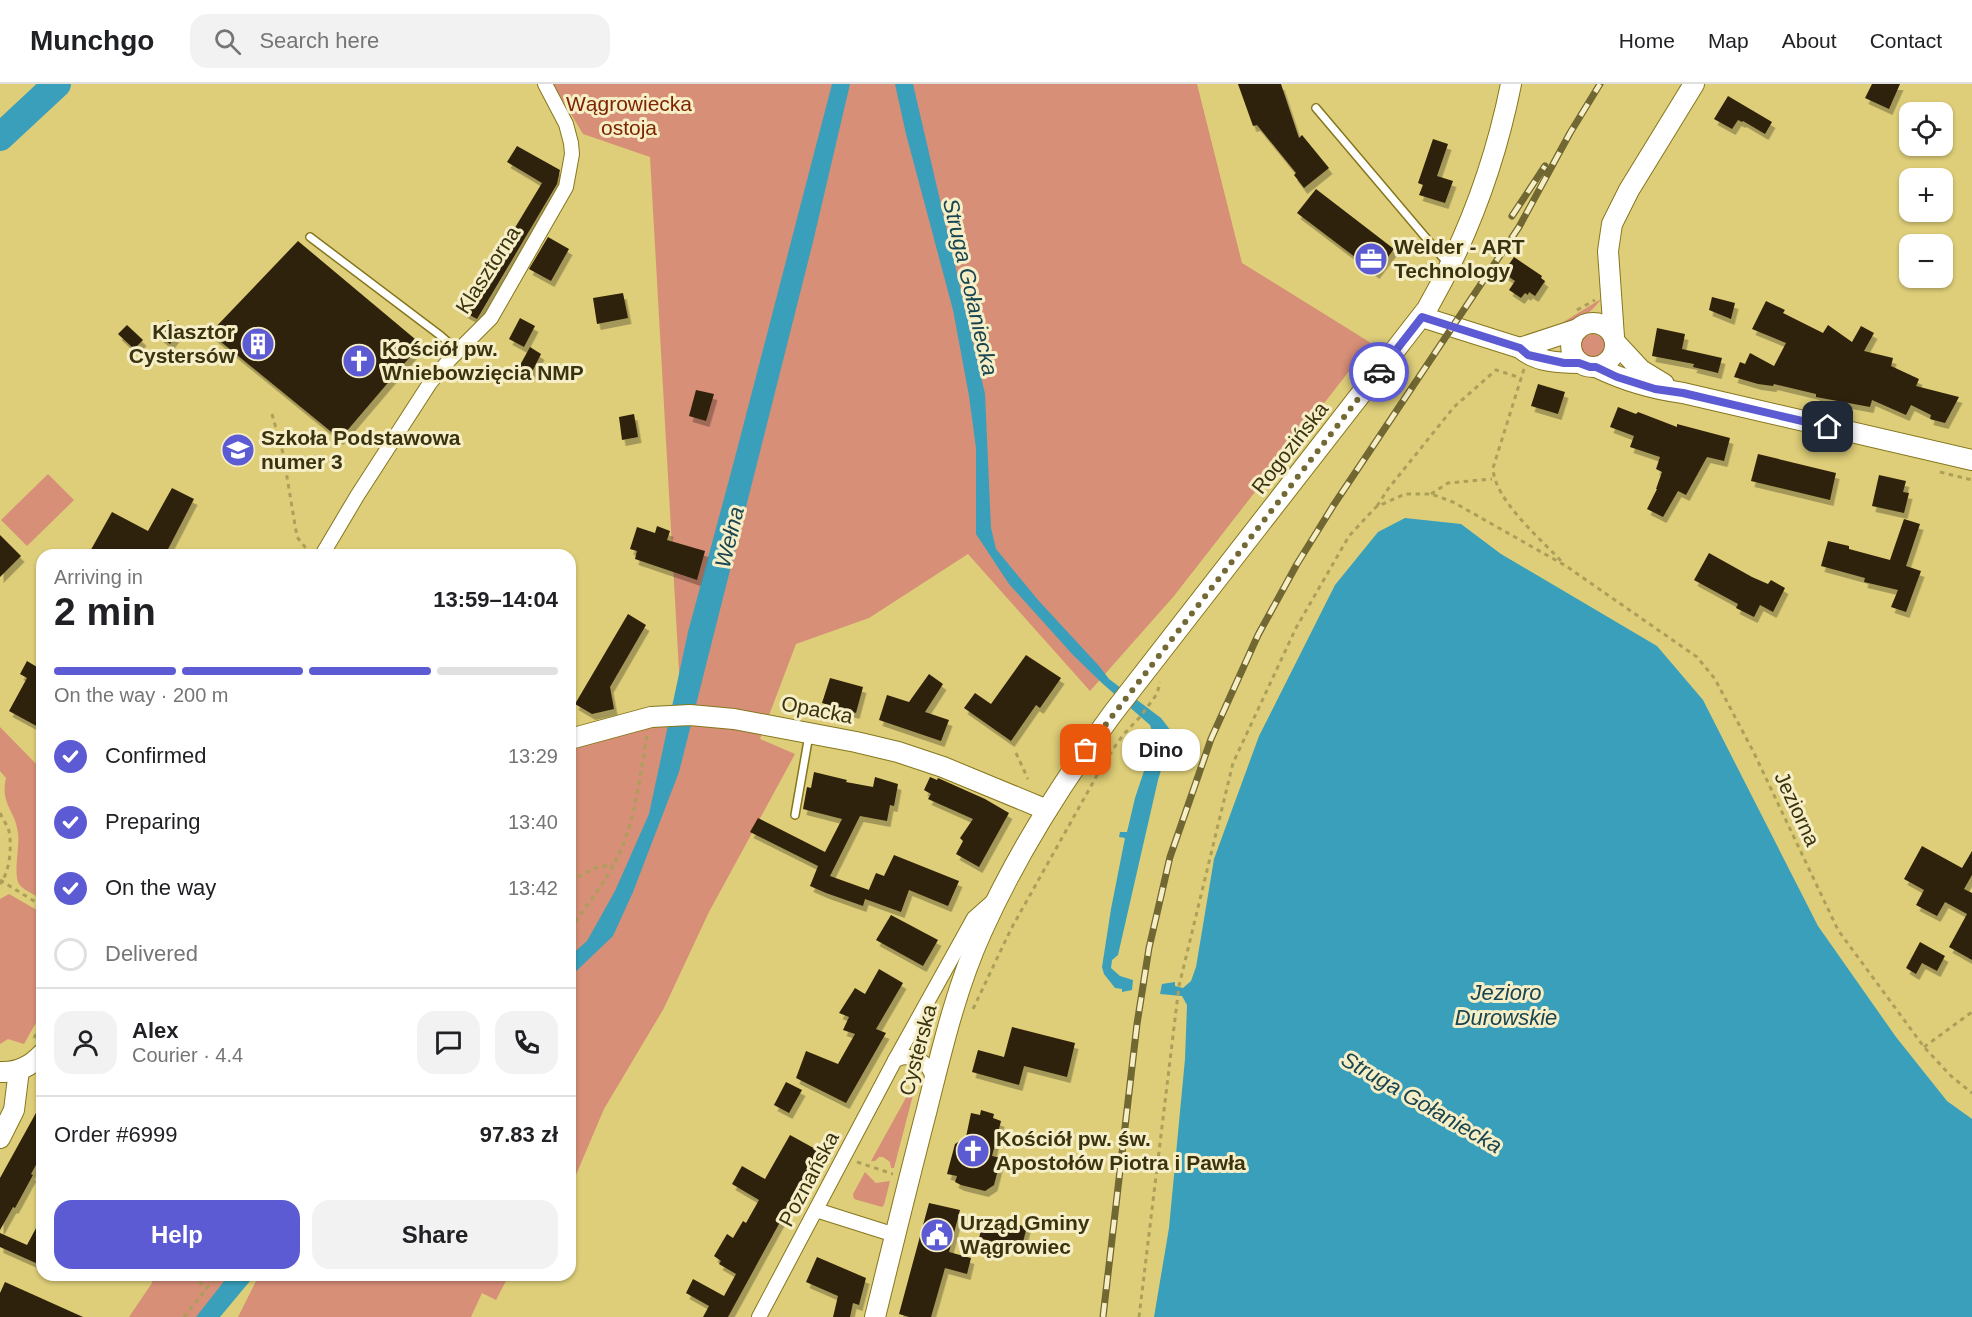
<!DOCTYPE html>
<html lang="en">
<head>
<meta charset="utf-8">
<style>
  :root { --surface:#fff; --page:#f2f2f2; --text:#202124; --muted:#757577; --line:#e0e0e0; --accent:#5c5bd3 }
  body { margin:0; font-family:Arial,sans-serif; background:var(--page); color:var(--text); height:100vh; display:flex; flex-direction:column; font-size:22px; white-space:nowrap }
  * { box-sizing:border-box; margin:0 }
  p { font-size:20px; color:var(--muted) }
  .icon { flex:none; width:33px; height:33px; fill:none; stroke:currentColor; stroke-width:2; stroke-linecap:round; stroke-linejoin:round }
  .map { position:relative; flex:1; overflow:hidden }
  .drawer { position:absolute; left:36px; top:465px; width:540px; height:732px; display:flex; flex-direction:column; background:var(--surface); border-radius:18px; box-shadow:0 2px 4px #0004 }
  .drawer>* { flex:none }
  .controls { position:absolute; left:1899px; top:18px; display:grid; gap:12px }
  .controls a { display:grid; place-items:center; width:54px; height:54px; border-radius:12px; background:var(--surface); box-shadow:0 2px 4px #0004; font-size:30px }
  .pin { position:absolute; display:grid; place-items:center; width:51px; height:51px; color:#fff; margin:-26px; border-radius:12px; box-shadow:0 3px 9px #0006 }
  .courier { position:absolute; display:grid; place-items:center; width:60px; height:60px; margin:-30px; border:4px solid #5c5bd3; border-radius:50%; background:#fff; color:#222; box-shadow:0 2px 8px #0007 }
  .bubble { position:absolute; height:42px; border-radius:18px; background:var(--surface); box-shadow:0 2px 4px #0004; font-size:20px; font-weight:700; line-height:42px; text-align:center }
  .overview em { font-style:normal; font-weight:700 }
  .overview div { display:flex; flex-direction:column-reverse }
  .overview { display:flex; align-items:center; justify-content:space-between; height:102px; padding:0 18px }
  h1 { font-size:39px; font-weight:700; line-height:45px }
  .bar { display:grid; grid-template-columns:repeat(4,1fr); gap:9px 6px; align-content:center; height:72px; padding:0 18px }
  .bar i { height:8px; border-radius:4px; background:var(--line) }
  .bar .active { background:var(--accent) }
  .bar p { grid-column:span 4 }
  .line { display:flex; align-items:center; gap:15px; padding:0 18px; border-top:2px solid var(--line) }
  .line div { flex:1 }
  .round { display:grid; place-items:center; flex:none; width:63px; height:63px; border-radius:18px; background:var(--page) }
  ol { padding:0 18px; list-style:none }
  li { display:flex; align-items:center; gap:18px; height:66px }
  li p { margin-inline-start:auto }
  li .icon { padding:6px; border-radius:50%; background:var(--accent); color:#fff; stroke-width:4 }
  li:last-child { color:var(--muted) }
  li i { width:33px; height:33px; border:3px solid var(--line); border-radius:50% }
  .cta { display:flex; gap:12px; margin-top:auto; padding:12px 18px }
  .cta a { flex:1; height:69px; border-radius:18px; background:var(--accent); color:#fff; font-size:24px; font-weight:700; line-height:69px; text-align:center }
  .cta a+a { background:var(--page); color:var(--text) }
  header { display:flex; align-items:center; gap:36px; box-sizing:border-box; height:84px; padding:0 30px; background:var(--surface); border-bottom:2px solid var(--line) }
  header strong { font-size:28px }
  nav { display:flex; gap:33px; margin-inline-start:auto; font-size:21px }
  .search { width:420px; height:54px; background:var(--page); display:flex; align-items:center; gap:15px; box-sizing:border-box; padding:0 21px; border-radius:18px; color:var(--muted); font-size:22px }
  .map>svg:first-child { display:block }
  .green { fill:#d78f77 }
  .water { fill:#399fba }
  .lines { fill:none; stroke-linecap:round; stroke-linejoin:round }
  .river { stroke:#399fba; stroke-width:28 }
  .building { fill:#2f2109; filter:url(#shadow) }
  .lane-casing { stroke:#86761c; stroke-width:10 }
  .street-casing { stroke:#86761c; stroke-width:16 }
  .secondary-casing { stroke:#86761c; stroke-width:22 }
  .path { stroke:#ac9f59; stroke-width:3; stroke-dasharray:4.5 4.5; stroke-linecap:butt }
  .lane { stroke:#fff; stroke-width:7 }
  .street { stroke:#fff; stroke-width:14 }
  .secondary { stroke:#fff; stroke-width:20 }
  .rail-casing { stroke:#716732; stroke-width:7 }
  .rail { stroke:#f6eec6; stroke-width:4.5; stroke-dasharray:14; stroke-linecap:butt }
  .done { stroke:#736934; stroke-width:6; stroke-dasharray:0 10.8 }
  .route { stroke:#5c5bd3; stroke-width:8 }
  .labels { text-anchor:middle; stroke-width:6; stroke-linejoin:round; paint-order:stroke }
  .park-label { font-size:21px; fill:#7d2400; stroke:#f6eec6 }
  .poi-label { font-size:21px; font-weight:bold; fill:#3a330f; stroke:#f6eec6; text-anchor:start }
  .street-label { font-size:21px; fill:#3a330f; stroke:#f6eec6 }
  .water-label { font-size:22px; font-style:italic; fill:#184551; stroke:#f6eec6 }
</style>
</head>
<body>
<header>
<strong>Munchgo</strong>
<div class="search"><svg class="icon" aria-label="search" viewBox="0 0 24 24"><circle cx="10" cy="10" r="6"/><path d="M15 15l6 6"/></svg>Search here</div>
<nav><a>Home</a><a>Map</a><a>About</a><a>Contact</a></nav>
</header>
<div class="map">
<svg width="1972" height="1233" viewBox="0 0 1972 1233">
  <defs>
    <filter id="shadow"><feDropShadow dx="3.5" dy="6" stdDeviation="0" flood-color="#0004"/></filter>
  </defs>
  <rect width="100%" height="100%" fill="#dece79"/>
  <g class="green">
    <polygon points="553,0 1197,0 1242,179 1371,259 1174,512 1090,607 968,470 869,534 796,560 760,655 795,670 709,828 664,924 604,1025 570,1105 570,656 651,633 682,640 650,73 583,50"/>
    <path d="M 1601,215 C 1589,233 1568,242 1547,248 Z"/>
    <circle cx="1593" cy="262" r="12"/>
    <polygon points="48,390 74,416 27,462 1,436"/>
    <path d="M 0,643 L 42,686 L 42,815 C 35,811 23,806 19,800 C 13,790 20,762 18,749 C 15,725 0,721 6,694 L 0,687 Z"/>
    <polygon points="9,810 42,829 42,928 24,960 8,955 0,960 0,815"/>
    <polygon points="908,1010 913,1011 894,1084 891,1084 890,1078 883,1073 879,1073 875,1077 871,1077"/>
    <polygon points="865,1088 876,1099 890,1097 884,1121 882,1123 854,1115 853,1110"/>
    <polygon points="153,1191 243,1191 207,1233 129,1233 152,1199"/>
    <polygon points="259,1191 509,1191 496,1216 482,1209 471,1233 238,1233"/>
  </g>
  <g class="water">
    <polygon points="832,0 850,0 813,158 679,688 633,808 613,852 570,893 570,872 587,857 615,807 649,730 688,548 733,381"/>
    <polygon points="895,0 913,0 985,310 991,444 996,465 1038,516 1099,582 1109,595 1161,634 1171,647 1171,654 1158,696 1118,871 1112,876 1111,884 1120,892 1133,896 1132,906 1122,908 1122,905 1115,904 1104,890 1102,883 1111,825 1125,754 1119,753 1120,748 1127,748 1135,714 1151,666 1153,650 1150,641 1103,600 1073,571 1009,500 976,450 976,364 969,312 953,226 906,50"/>
    <polygon points="1405,434 1461,440 1501,470 1657,562 1703,616 1818,842 1896,953 1947,1017 1972,1035 1972,1233 1154,1233 1169,1144 1185,975 1187,921 1182,912 1160,910 1162,900 1175,898 1175,902 1183,904 1191,897 1196,883 1214,775 1259,652 1335,501 1378,448"/>
    <polygon points="229,1191 255,1191 220,1233 196,1233"/>
  </g>
  <g class="lines">
    <polyline class="river" points="0,53 57,0"/>
  </g>
  <g class="building">
    <polygon points="1238,0 1281,0 1299,54 1302,51 1329,84 1304,104 1294,91 1296,89 1257,41 1253,42"/>
    <polygon points="1872,0 1900,0 1889,25 1865,14"/>
    <polygon points="1728,12 1772,38 1765,50 1743,37 1742,38 1738,36 1732,45 1714,35"/>
    <polygon points="1433,55 1448,60 1437,92 1453,97 1445,119 1419,111 1423,101 1418,99"/>
    <polygon points="517,62 560,86 557,100 477,235 464,228 542,99 507,78"/>
    <polygon points="1316,105 1394,165 1376,189 1297,129"/>
    <polygon points="548,153 569,165 551,197 529,185"/>
    <polygon points="298,157 421,260 340,355 210,249"/>
    <polygon points="1514,173 1542,192 1541,194 1545,197 1535,212 1529,208 1528,211 1525,209 1521,214 1509,206 1515,197 1503,189"/>
    <polygon points="623,209 628,234 597,240 593,214"/>
    <polygon points="1712,213 1735,219 1731,235 1709,226"/>
    <polygon points="1766,217 1785,226 1783,229 1823,249 1828,241 1852,258 1861,242 1874,249 1864,267 1893,274 1891,282 1919,295 1916,302 1959,313 1945,339 1930,335 1931,331 1911,321 1906,331 1872,316 1870,323 1816,313 1816,310 1774,300 1773,302 1758,300 1734,293 1740,278 1745,280 1750,269 1774,282 1786,259 1752,245"/>
    <polygon points="520,234 535,242 524,263 509,255"/>
    <polygon points="168,236 181,245 170,260 157,250"/>
    <polygon points="127,241 143,256 134,265 118,250"/>
    <polygon points="1657,244 1685,250 1682,265 1722,274 1718,289 1693,283 1694,280 1652,272"/>
    <polygon points="530,263 541,270 531,290 519,283"/>
    <polygon points="1538,300 1565,308 1558,330 1531,322"/>
    <polygon points="696,306 714,310 706,337 689,332"/>
    <polygon points="1618,323 1636,330 1638,328 1677,343 1677,340 1730,354 1724,377 1707,373 1686,411 1678,407 1663,433 1647,425 1657,405 1656,405 1662,388 1656,385 1660,373 1630,363 1634,352 1610,343"/>
    <polygon points="634,330 638,353 622,356 619,333"/>
    <polygon points="1758,370 1836,389 1830,416 1751,397"/>
    <polygon points="1879,391 1906,397 1903,408 1909,409 1904,429 1872,422"/>
    <polygon points="172,404 194,415 165,471 88,471 112,428 148,447"/>
    <polygon points="1904,435 1920,440 1906,482 1921,487 1906,528 1891,523 1898,506 1864,498 1865,494 1821,482 1828,457 1849,462 1849,465 1890,476"/>
    <polygon points="657,442 670,447 667,456 705,467 697,496 635,475 637,467 630,465 637,443 655,449"/>
    <polygon points="0,451 21,472 0,493"/>
    <polygon points="1709,469 1752,493 1768,500 1771,496 1785,504 1773,528 1760,521 1754,533 1736,524 1738,520 1694,496"/>
    <polygon points="628,530 646,541 610,603 614,625 592,630 575,620"/>
    <polygon points="1026,571 1061,594 1040,624 1036,621 1011,657 964,624 975,609 991,620"/>
    <polygon points="27,577 42,586 42,645 9,627 27,594 20,590"/>
    <polygon points="929,590 943,600 925,628 949,636 941,657 879,636 887,611 909,618"/>
    <polygon points="830,594 863,603 856,629 822,619"/>
    <polygon points="814,688 847,696 846,698 873,703 875,693 898,700 894,722 890,721 887,737 860,732 830,792 869,806 865,815 876,789 884,792 894,771 959,797 948,822 909,806 901,828 865,815 863,822 826,809 810,802 818,782 750,748 758,734 825,768 842,735 803,725 807,703 811,704"/>
    <polygon points="930,693 937,696 938,694 985,715 1009,729 979,783 956,770 963,757 960,754 973,735 928,715 931,710 924,706"/>
    <polygon points="1922,762 1962,784 1972,767 1972,791 1964,805 1972,809 1972,876 1949,863 1967,830 1945,818 1937,832 1916,821 1924,806 1904,795"/>
    <polygon points="891,831 938,856 923,882 876,856"/>
    <polygon points="1920,858 1945,872 1937,887 1922,879 1916,890 1906,884"/>
    <polygon points="879,885 903,899 876,945 886,949 846,1019 796,994 806,967 838,980 855,950 843,946 849,933 839,929 855,904 865,910"/>
    <polygon points="1012,943 1075,959 1067,993 1024,982 1019,1001 972,988 978,966 1004,973"/>
    <polygon points="786,998 802,1006 789,1029 774,1021"/>
    <polygon points="42,1018 42,1070 31,1090 33,1091 15,1124 13,1123 0,1146 0,1094"/>
    <polygon points="981,1026 994,1030 993,1034 1001,1037 992,1072 1001,1074 994,1101 985,1107 961,1101 955,1098 957,1092 947,1090 955,1060 966,1053 971,1029 980,1031"/>
    <polygon points="790,1051 819,1067 728,1233 703,1233 709,1222 686,1209 693,1195 724,1212 736,1190 719,1180 721,1177 714,1172 727,1150 733,1154 743,1137 746,1139 759,1116 732,1100 742,1082 765,1095"/>
    <polygon points="929,1119 960,1126 949,1168 971,1174 967,1190 945,1184 931,1233 909,1233 899,1230"/>
    <polygon points="985,1132 1027,1143 1021,1165 979,1154"/>
    <polygon points="42,1133 42,1170 38,1180 0,1163 0,1149 27,1161"/>
    <polygon points="817,1173 866,1194 859,1221 853,1219 850,1233 833,1233 838,1212 806,1198"/>
    <polygon points="5,1198 83,1233 0,1233 0,1209"/>
  </g>
  <g class="lines">
    <defs>
      <g id="lane">
        <polyline points="1316,24 1449,181"/>
        <polyline points="310,153 441,252 458,267"/>
        <polyline points="795,731 809,651"/>
      </g>
      <g id="street">
        <polyline points="322,471 357,412 430,299 450,275 491,234 566,103 572,70 571,59 566,40 545,0"/>
        <path d="M 895,976 C 914,968 929,977 934,997"/>
        <polyline points="816,1126 895,1151"/>
        <polyline points="759,1233 895,976 974,834 992,818"/>
      </g>
      <g id="secondary">
        <path d="M 1422,233 L 1520,264 C 1536,278 1559,279 1579,279"/>
        <circle cx="1593" cy="261" r="22"/>
        <polyline points="1614,253 1608,167 1612,140 1629,106 1694,0"/>
        <polyline points="1615,258 1641,286 1664,300"/>
        <polyline points="1520,264 1578,245"/>
        <path d="M 1596,283 C 1625,297 1652,305 1683,309 L 1972,376"/>
        <polyline points="570,655 651,633 690,631 734,635 856,658 898,668 943,683 1047,726"/>
        <path d="M 0,988 C 17,989 31,982 42,970"/>
        <polyline points="0,1054 14,1026 19,986"/>
        <path d="M 875,1233 C 892,1164 909,1094 927,1025 C 942,965 956,904 982,847 C 1017,769 1063,697 1113,629 L 1427,225 C 1467,155 1495,80 1511,0"/>
      </g>
    </defs>
    <use href="#lane" class="lane-casing"/>
    <use href="#street" class="street-casing"/>
    <use href="#secondary" class="secondary-casing"/>
    <g class="path">
      <polyline points="1577,226 1595,216"/>
      <path d="M 1524,285 L 1493,384 C 1494,416 1542,456 1563,479"/>
      <polyline points="272,330 283,369 297,453 309,468"/>
      <polyline points="1940,388 1972,396"/>
      <polyline points="1431,410 1448,399 1492,395"/>
      <polyline points="1377,422 1388,405 1454,323 1496,286 1521,294"/>
      <polyline points="1016,669 1028,695"/>
      <path d="M 0,729 C 3,735 7,741 9,747 C 12,762 10,788 0,800"/>
      <polyline points="0,796 42,822"/>
      <polyline points="570,797 595,784 613,780"/>
      <path d="M 570,845 C 591,816 614,787 626,753 C 637,721 641,685 647,652"/>
      <polyline points="973,925 1011,845 1072,736 1105,677 1123,651 1140,633 1157,610 1160,598"/>
      <polyline points="34,954 42,940"/>
      <polyline points="1924,963 1972,928"/>
      <polyline points="857,1078 893,1090"/>
      <polyline points="193,1191 206,1205"/>
      <polyline points="184,1233 217,1191"/>
      <polyline points="1139,1233 1179,902 1233,679 1296,544 1349,452 1376,423 1405,410 1431,410 1453,418 1566,482 1697,573 1715,595 1754,669 1838,846 1924,963 1951,992 1972,1009"/>
    </g>
    <use href="#lane" class="lane"/>
    <use href="#street" class="street"/>
    <use href="#secondary" class="secondary"/>
    <defs>
      <g id="rail">
        <polyline points="1512,132 1545,82"/>
        <polyline points="1103,1233 1137,940 1149,864 1170,773 1211,655 1258,551 1297,480 1333,422 1519,143 1570,49 1600,0"/>
      </g>
    </defs>
    <use href="#rail" class="rail-casing"/>
    <use href="#rail" class="rail"/>
  </g>
  <g class="lines">
    <polyline class="done" points="1086,666 1379,288"/>
    <polyline class="route" points="1379,288 1422,233 1520,264 1528,271 1564,279 1579,279 1590,283 1596,283 1617,293 1655,305 1683,309 1828,343"/>
  </g>
  <defs>
    <symbol id="office-disc" viewBox="-11 -11 22 22"><circle r="9.5" fill="#5c5bd3" stroke="#f6eec6"/><path d="M-6-3h4V-5.5h4V-3h4V5H-6ZM-1-4.5V-3h2v-1.5ZM-6 0V1H6V0Z" fill="#fff"/></symbol>
    <symbol id="building-disc" viewBox="-11 -11 22 22"><circle r="9.5" fill="#5c5bd3" stroke="#f6eec6"/><path d="M-4-6H4V6H1V3H-1V6H-4ZM-2.5-4.3h1.7v1.8h-1.7ZM.8-4.3h1.7v1.8H.8ZM-2.5-1h1.7V.8h-1.7ZM.8-1h1.7V.8H.8Z" fill="#fff"/></symbol>
    <symbol id="church-disc" viewBox="-11 -11 22 22"><circle r="9.5" fill="#5c5bd3" stroke="#f6eec6"/><path d="M-1.2-6h2.4v3.5h3.3v2.4h-3.3V6h-2.4V-.1h-3.3v-2.4h3.3Z" fill="#fff"/></symbol>
    <symbol id="school-disc" viewBox="-11 -11 22 22"><circle r="9.5" fill="#5c5bd3" stroke="#f6eec6"/><path d="M0-5L7-2L0 1L-7-2ZM-4 1L0 2.5L4 1V4Q0 6-4 4Z" fill="#fff"/></symbol>
    <symbol id="civic-disc" viewBox="-11 -11 22 22"><circle r="9.5" fill="#5c5bd3" stroke="#f6eec6"/><path d="M-.6-6.5H3V-4.5H.6V-3L4-1V1h2V6H-6V1h2V-1L-.6-3ZM-1.2 2.5V6h2.4V2.5Z" fill="#fff"/></symbol>
  </defs>
  <g fill-rule="evenodd">
    <use href="#office-disc" x="1352" y="156" width="38" height="38"/>
    <use href="#building-disc" x="239" y="241" width="38" height="38"/>
    <use href="#church-disc" x="340" y="258" width="38" height="38"/>
    <use href="#school-disc" x="219" y="347" width="38" height="38"/>
    <use href="#church-disc" x="954" y="1048" width="38" height="38"/>
    <use href="#civic-disc" x="918" y="1132" width="38" height="38"/>
  </g>
  <g class="labels">
    <g class="park-label">
      <text x="629" y="27">Wągrowiecka<tspan x="629" dy="24">ostoja</tspan></text>
    </g>
    <g class="poi-label">
      <text x="1394" y="170">Welder - ART<tspan x="1394" dy="24">Technology</tspan></text>
      <text x="235" y="255" text-anchor="end">Klasztor<tspan x="235" dy="24">Cystersów</tspan></text>
      <text x="382" y="272">Kościół pw.<tspan x="382" dy="24">Wniebowzięcia NMP</tspan></text>
      <text x="261" y="361">Szkoła Podstawowa<tspan x="261" dy="24">numer 3</tspan></text>
      <text x="996" y="1062">Kościół pw. św.<tspan x="996" dy="24">Apostołów Piotra i Pawła</tspan></text>
      <text x="960" y="1146">Urząd Gminy<tspan x="960" dy="24">Wągrowiec</tspan></text>
    </g>
    <g class="street-label">
      <text transform="translate(488 186) rotate(-57)" y="7">Klasztorna</text>
      <text transform="translate(1290 364) rotate(-52)" y="7">Rogozińska</text>
      <text transform="translate(817 626) rotate(11)" y="7">Opacka</text>
      <text transform="translate(1797 725) rotate(65)" y="7">Jeziorna</text>
      <text transform="translate(918 966) rotate(-75)" y="7">Cysterska</text>
      <text transform="translate(809 1095) rotate(-62)" y="7">Poznańska</text>
    </g>
    <g class="water-label">
      <text transform="translate(971 203) rotate(77)" y="8">Struga Gołaniecka</text>
      <text transform="translate(729 453) rotate(-76)" y="8">Wełna</text>
      <text x="1506" y="916">Jezioro<tspan x="1506" dy="25">Durowskie</tspan></text>
      <text transform="translate(1422 1018) rotate(30)" y="8">Struga Gołaniecka</text>
    </g>
  </g>
</svg>
<div class="controls">
<a><svg class="icon" aria-label="locate" viewBox="0 0 24 24"><circle cx="12" cy="12" r="6"/><path d="M12 2v4M12 18v4M2 12h4M18 12h4"/></svg></a>
<a>+</a>
<a>−</a>
</div>
<div class="pin" style="left:1086px;top:666px;background:#ea580c"><svg class="icon" aria-label="bag" viewBox="0 0 24 24"><path d="M5 8h14l-1 12H6zM9 8a3 3 0 0 1 6 0"/></svg></div>
<div class="pin" style="left:1828px;top:343px;background:#1f2937"><svg class="icon" aria-label="home" viewBox="0 0 24 24"><path d="M3 11l9-7 9 7M6 9v11h12V9"/></svg></div>
<div class="courier" style="left:1379px;top:288px"><svg class="icon" aria-label="car" viewBox="0 0 24 24"><path d="M5 17H2v-5l4-1 3-4h7l3 4 3 1v5h-3M9 17h6M6 11h13"/><circle cx="7" cy="17" r="2"/><circle cx="17" cy="17" r="2"/></svg></div>
<div class="bubble" style="left:1122px;top:645px;width:78px">Dino</div>
<section class="drawer">
<div class="overview"><div><h1>2 min</h1><p>Arriving in</p></div><em>13:59–14:04</em></div>
<div class="bar"><i class="active"></i><i class="active"></i><i class="active"></i><i></i><p>On the way · 200 m</p></div>
<ol>
<li><svg class="icon" aria-label="check" viewBox="0 0 24 24"><path d="M5 12l5 5 9-10"/></svg>Confirmed<p>13:29</p></li>
<li><svg class="icon" aria-label="check" viewBox="0 0 24 24"><path d="M5 12l5 5 9-10"/></svg>Preparing<p>13:40</p></li>
<li><svg class="icon" aria-label="check" viewBox="0 0 24 24"><path d="M5 12l5 5 9-10"/></svg>On the way<p>13:42</p></li>
<li><i></i>Delivered</li>
</ol>
<div class="line" style="height:108px"><a class="round"><svg class="icon" aria-label="person" viewBox="0 0 24 24"><circle cx="12" cy="8" r="4"/><path d="M4 21q1-7 8-7t8 7"/></svg></a><div><b>Alex</b><p>Courier · 4.4</p></div><a class="round"><svg class="icon" aria-label="chat" viewBox="0 0 24 24"><path d="M4 5h16v11H9l-5 4z"/></svg></a><a class="round"><svg class="icon" aria-label="phone" viewBox="0 0 24 24"><path d="M5 4h4l2 5-3 2q2 4 5 5l2-3 5 2v4C11 20 4 13 5 4z"/></svg></a></div>
<div class="line" style="height:78px"><div>Order #6999</div><b>97.83 zł</b></div>
<div class="cta"><a>Help</a><a>Share</a></div>
</section>
</div>
</body>
</html>
